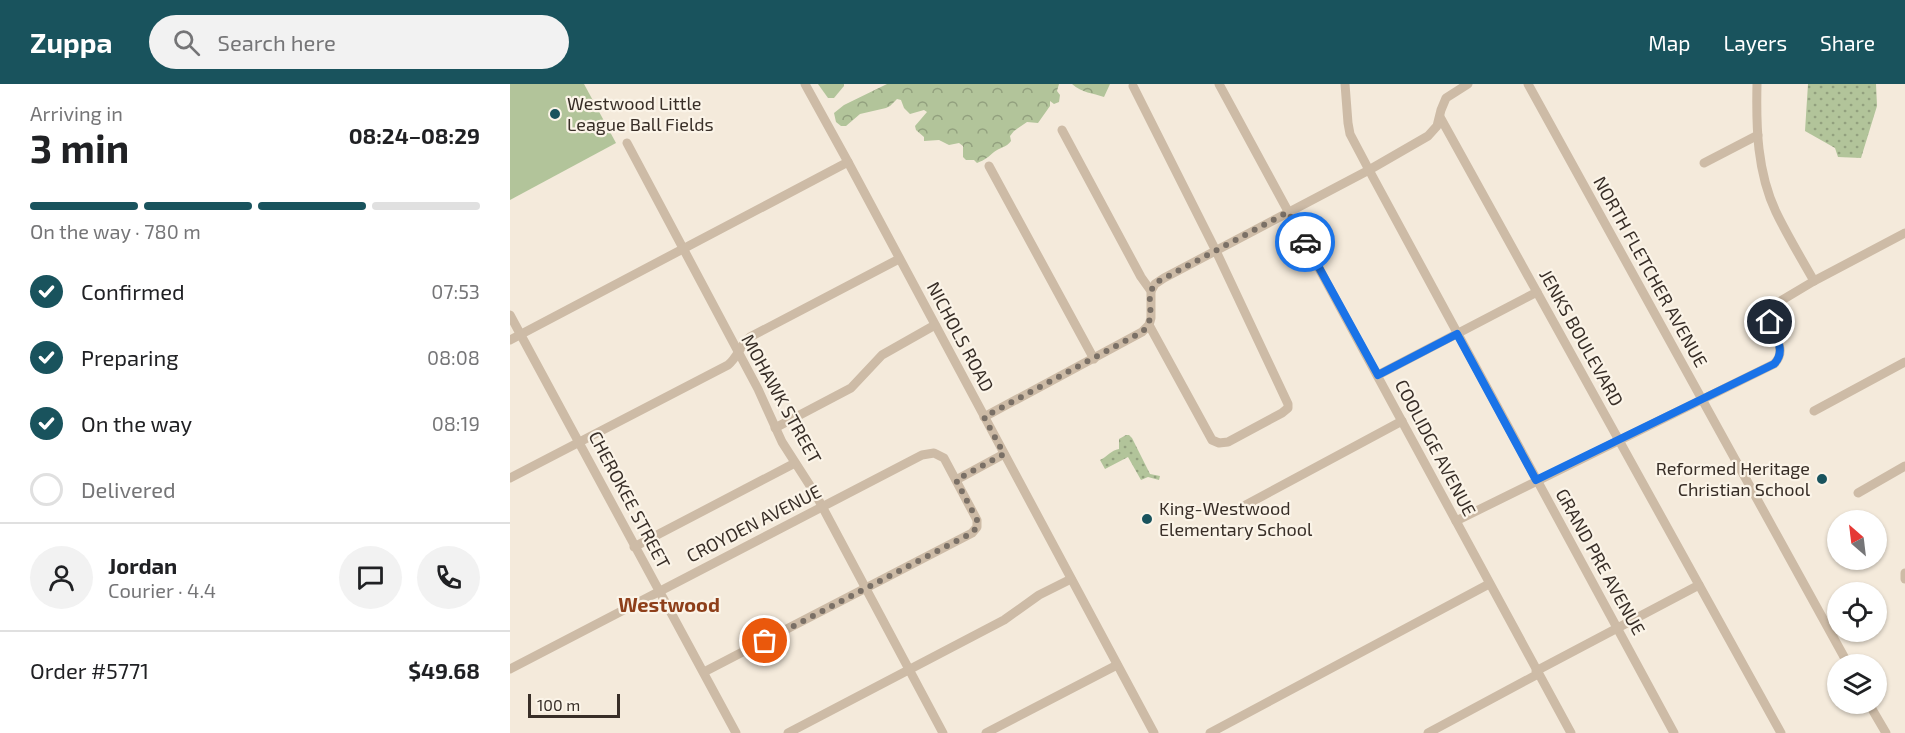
<!DOCTYPE html>
<html lang="en">
<head>
<meta charset="utf-8">
<style>
  :root { --surface:#fff; --page:#f2f2f2; --text:#202124; --muted:#757577; --line:#e0e0e0; --accent:#19535d }
  body { margin:0; font-family:"Exo 2",sans-serif; background:var(--page); color:var(--text); height:100vh; display:flex; flex-direction:column; font-size:22px; white-space:nowrap }
  * { box-sizing:border-box; margin:0 }
  p { font-size:20px; color:var(--muted) }
  .icon { flex:none; width:33px; height:33px; fill:none; stroke:currentColor; stroke-width:2; stroke-linecap:round; stroke-linejoin:round }
  .map { position:relative; flex:1; overflow:hidden }
  .drawer { display:flex; flex-direction:column; background:var(--surface); width:510px }
  .drawer>* { flex:none }
  .needle { width:39px; rotate:332deg }
  .controls { position:absolute; left:1317px; top:426px; display:grid; gap:12px }
  .controls a { display:grid; place-items:center; width:60px; height:60px; border-radius:50%; background:var(--surface); box-shadow:0 2px 4px #0004; font-size:30px }
  .scale { position:absolute; left:18px; bottom:15px; width:92px; box-sizing:border-box; padding-left:6px; border:3px solid #382e27; border-top:0; font-size:16px; line-height:21px; white-space:nowrap; color:#382e27; -webkit-text-stroke:4px #fbf4e8; paint-order:stroke }
  .pin { position:absolute; display:grid; place-items:center; width:51px; height:51px; color:#fff; margin:-26px; border:3px solid #fff; border-radius:50%; box-shadow:0 2px 6px #0007 }
  .courier { position:absolute; display:grid; place-items:center; width:60px; height:60px; margin:-30px; border:4px solid #1a73e8; border-radius:50%; background:#fff; color:#222; box-shadow:0 2px 8px #0007 }
  .overview em { font-style:normal; font-weight:700 }
  .overview div { display:flex; flex-direction:column-reverse }
  .overview { display:flex; align-items:center; justify-content:space-between; height:102px; padding:0 30px }
  h1 { font-size:39px; font-weight:700; line-height:45px }
  .bar { display:grid; grid-template-columns:repeat(4,1fr); gap:9px 6px; align-content:center; height:72px; padding:0 30px }
  .bar i { height:8px; border-radius:4px; background:var(--line) }
  .bar .active { background:var(--accent) }
  .bar p { grid-column:span 4 }
  .line { display:flex; align-items:center; gap:15px; padding:0 30px; border-top:2px solid var(--line) }
  .line div { flex:1 }
  .round { display:grid; place-items:center; flex:none; width:63px; height:63px; border-radius:32px; background:var(--page) }
  ol { padding:0 30px; list-style:none }
  li { display:flex; align-items:center; gap:18px; height:66px }
  li p { margin-inline-start:auto }
  li .icon { padding:6px; border-radius:50%; background:var(--accent); color:#fff; stroke-width:4 }
  li:last-child { color:var(--muted) }
  li i { width:33px; height:33px; border:3px solid var(--line); border-radius:50% }
  header { display:flex; align-items:center; gap:36px; box-sizing:border-box; height:84px; padding:0 30px; background:var(--accent); color:#fff }
  header strong { font-size:28px }
  nav { display:flex; gap:33px; margin-inline-start:auto; font-size:21px }
  .search { width:420px; height:54px; background:var(--page); display:flex; align-items:center; gap:15px; box-sizing:border-box; padding:0 21px; border-radius:33px; color:var(--muted); font-size:22px }
  main { display:flex; flex:1; min-height:0 }
  .map>svg:first-child { display:block }
  .green { fill:url(#green-dots) }
  .forest { fill:url(#forest-crowns) }
  .pitch { fill:#b2c49a }
  .lines { fill:none; stroke-linecap:round; stroke-linejoin:round }
  .minor { stroke:#cdbba6; stroke-width:9 }
  .done { stroke:#7a7066; stroke-width:6; stroke-dasharray:0 10.8 }
  .route { stroke:#1a73e8; stroke-width:8 }
  .poi-dot { fill:#19535d; stroke:#fbf4e8; stroke-width:2 }
  .labels { text-anchor:middle; stroke-width:4.5; stroke-linejoin:round; paint-order:stroke }
  .poi-label { font-size:18px; fill:#382e27; stroke:#fbf4e8; text-anchor:start }
  .street-label { font-size:18px; fill:#382e27; stroke:#fbf4e8 }
  .neighbourhood-label { font-size:20px; font-weight:bold; fill:#8e3f1a; stroke:#fbf4e8 }
</style>
</head>
<body>
<header>
<strong>Zuppa</strong>
<div class="search"><svg class="icon" aria-label="search" viewBox="0 0 24 24"><circle cx="10" cy="10" r="6"/><path d="M15 15l6 6"/></svg>Search here</div>
<nav><a>Map</a><a>Layers</a><a>Share</a></nav>
</header>
<main>
<section class="drawer">
<div class="overview"><div><h1>3 min</h1><p>Arriving in</p></div><em>08:24–08:29</em></div>
<div class="bar"><i class="active"></i><i class="active"></i><i class="active"></i><i></i><p>On the way · 780 m</p></div>
<ol>
<li><svg class="icon" aria-label="check" viewBox="0 0 24 24"><path d="M5 12l5 5 9-10"/></svg>Confirmed<p>07:53</p></li>
<li><svg class="icon" aria-label="check" viewBox="0 0 24 24"><path d="M5 12l5 5 9-10"/></svg>Preparing<p>08:08</p></li>
<li><svg class="icon" aria-label="check" viewBox="0 0 24 24"><path d="M5 12l5 5 9-10"/></svg>On the way<p>08:19</p></li>
<li><i></i>Delivered</li>
</ol>
<div class="line" style="height:108px"><a class="round"><svg class="icon" aria-label="person" viewBox="0 0 24 24"><circle cx="12" cy="8" r="4"/><path d="M4 21q1-7 8-7t8 7"/></svg></a><div><b>Jordan</b><p>Courier · 4.4</p></div><a class="round"><svg class="icon" aria-label="chat" viewBox="0 0 24 24"><path d="M4 5h16v11H9l-5 4z"/></svg></a><a class="round"><svg class="icon" aria-label="phone" viewBox="0 0 24 24"><path d="M5 4h4l2 5-3 2q2 4 5 5l2-3 5 2v4C11 20 4 13 5 4z"/></svg></a></div>
<div class="line" style="height:78px"><div>Order #5771</div><b>$49.68</b></div>
</section>
<div class="map">
<svg width="1395" height="649" viewBox="0 0 1395 649">
  <defs>
    <pattern id="green-dots" width="8" height="8" patternUnits="userSpaceOnUse" patternTransform="scale(1.5)"><rect width="8" height="8" fill="#b2c49a"/><path d="M2 2h.1M6 6h.1" fill="none" stroke="#92a07e" stroke-width="1.8" stroke-linecap="round"/></pattern>
    <pattern id="forest-crowns" width="20" height="18" patternUnits="userSpaceOnUse" patternTransform="scale(1.5)"><rect width="20" height="18" fill="#b2c49a"/><path d="M2 6a3 3 0 1 1 6 0M12 15a3 3 0 1 1 6 0" fill="none" stroke="#92a07e"/></pattern>
  </defs>
  <rect width="100%" height="100%" fill="#f4eadb"/>
  <g class="green">
    <polygon points="1298,0 1366,0 1367,22 1351,74 1328,73 1325,64 1295,47"/>
    <path d="M 616,351 L 619,351 L 622,354 L 640,390 L 650,392 L 649,396 L 638,393 L 631,396 L 618,373 L 595,385 L 590,376 C 597,373 601,366 609,365 L 609,355 Z"/>
  </g>
  <g class="forest">
    <polygon points="308,0 334,0 334,2 324,14 318,14"/>
    <path d="M 377,0 L 549,0 L 547,7 L 550,11 L 549,18 L 544,20 L 540,17 L 540,22 L 528,39 L 517,38 L 504,47 L 500,52 L 501,57 C 496,64 490,63 484,68 C 478,73 475,76 467,79 L 464,76 L 456,76 L 453,73 L 453,62 L 449,59 L 439,61 L 429,56 L 414,57 L 414,53 L 406,46 L 405,42 L 417,28 L 414,26 L 400,30 L 394,24 L 391,16 L 387,15 L 380,22 L 376,24 L 350,30 L 336,42 L 331,42 L 326,38 L 324,29 L 334,21 Z"/>
    <path d="M 562,0 L 600,0 L 594,13 C 583,9 572,9 562,0 Z"/>
  </g>
  <polygon class="pitch" points="0,0 74,0 106,59 0,116"/>
  <g class="lines">
    <g class="minor">
      <polyline points="295,0 338,78 644,649"/>
      <polyline points="709,0 1061,649"/>
      <polyline points="835,0 838,39 840,50 859,86 1164,649"/>
      <polyline points="1018,0 1338,580"/>
      <path d="M 1247,0 C 1246,43 1247,88 1266,128 C 1277,151 1291,174 1304,197"/>
      <polyline points="930,33 1271,649"/>
      <polyline points="552,46 631,193 641,207 641,234 639,241 702,356 709,359 718,358 772,329 778,324 778,320 706,167 623,2"/>
      <polyline points="117,59 248,305 272,358 306,411 433,649"/>
      <polyline points="1194,79 1248,51"/>
      <polyline points="479,82 584,275"/>
      <polyline points="641,207 645,200 654,194 859,86 918,52 927,42 931,26 936,14 958,0"/>
      <polyline points="0,231 226,649"/>
      <polyline points="0,256 338,78"/>
      <polyline points="868,291 1027,208"/>
      <polyline points="1304,327 1395,278"/>
      <polyline points="474,333 632,248 639,241"/>
      <polyline points="265,344 341,304 372,271 425,241"/>
      <path d="M 0,394 L 218,281 C 228,273 230,261 240,253 L 389,175"/>
      <polyline points="446,396 494,370"/>
      <polyline points="1348,409 1395,382"/>
      <polyline points="732,423 892,337"/>
      <path d="M 946,437 L 1264,280 C 1284,260 1247,243 1264,221 L 1304,197 L 1395,149"/>
      <polyline points="124,463 285,379"/>
      <polyline points="1395,489 1395,495"/>
      <polyline points="0,585 412,371 424,369 434,374 467,436 467,443 462,449 194,588"/>
      <polyline points="1026,587 1189,501"/>
      <polyline points="1359,620 1376,649"/>
      <polyline points="278,649 494,536 529,511 561,495"/>
      <polyline points="476,649 607,581"/>
      <polyline points="700,649 979,500"/>
      <polyline points="918,649 1028,590"/>
    </g>
  </g>
  <g class="lines">
    <path class="done" d="M 255,557 L 462,449 L 467,443 L 467,436 L 446,396 L 494,370 L 474,333 L 632,248 C 651,230 629,212 649,197 L 778,128 L 795,158"/>
    <path class="route" d="M 795,158 L 868,291 L 947,250 L 1026,396 L 1264,280 C 1277,267 1265,252 1260,238"/>
  </g>
  <g class="poi-dot">
    <circle cx="45" cy="30" r="6"/>
    <circle cx="1312" cy="395" r="6"/>
    <circle cx="637" cy="435" r="6"/>
  </g>
  <g class="labels">
    <g class="poi-label">
      <text x="57" y="26">Westwood Little<tspan x="57" dy="21">League Ball Fields</tspan></text>
      <text x="1300" y="391" text-anchor="end">Reformed Heritage<tspan x="1300" dy="21">Christian School</tspan></text>
      <text x="649" y="431">King-Westwood<tspan x="649" dy="21">Elementary School</tspan></text>
    </g>
    <g class="street-label">
      <text transform="translate(1140 188) rotate(61)" y="6">NORTH FLETCHER AVENUE</text>
      <text transform="translate(450 253) rotate(62)" y="6">NICHOLS ROAD</text>
      <text transform="translate(1071 254) rotate(61)" y="6">JENKS BOULEVARD</text>
      <text transform="translate(271 315) rotate(61)" y="6">MOHAWK STREET</text>
      <text transform="translate(925 364) rotate(62)" y="6">COOLIDGE AVENUE</text>
      <text transform="translate(119 416) rotate(62)" y="6">CHEROKEE STREET</text>
      <text transform="translate(244 440) rotate(-27)" y="6">CROYDEN AVENUE</text>
      <text transform="translate(1090 478) rotate(61)" y="6">GRAND PRE AVENUE</text>
    </g>
    <g class="neighbourhood-label">
      <text x="159" y="528">Westwood</text>
    </g>
  </g>
</svg>
<div class="controls">
<a><svg class="needle" viewBox="-14 -14 28 28"><path d="M0-13l5 13h-10z" fill="#e53935"/><path d="M0 13l5-13h-10z" fill="#757577"/></svg></a>
<a><svg class="icon" aria-label="locate" viewBox="0 0 24 24"><circle cx="12" cy="12" r="6"/><path d="M12 2v4M12 18v4M2 12h4M18 12h4"/></svg></a>
<a><svg class="icon" aria-label="layers" viewBox="0 0 24 24"><path d="M12 4l9 5-9 5-9-5zM3 14l9 5 9-5"/></svg></a>
</div>
<div class="scale">100 m</div>
<div class="pin" style="left:255px;top:557px;background:#ea580c"><svg class="icon" aria-label="bag" viewBox="0 0 24 24"><path d="M5 8h14l-1 12H6zM9 8a3 3 0 0 1 6 0"/></svg></div>
<div class="pin" style="left:1260px;top:238px;background:#1f2937"><svg class="icon" aria-label="home" viewBox="0 0 24 24"><path d="M3 11l9-7 9 7M6 9v11h12V9"/></svg></div>
<div class="courier" style="left:795px;top:158px"><svg class="icon" aria-label="car" viewBox="0 0 24 24"><path d="M5 17H2v-5l4-1 3-4h7l3 4 3 1v5h-3M9 17h6M6 11h13"/><circle cx="7" cy="17" r="2"/><circle cx="17" cy="17" r="2"/></svg></div>
</div>
</main>
</body>
</html>
